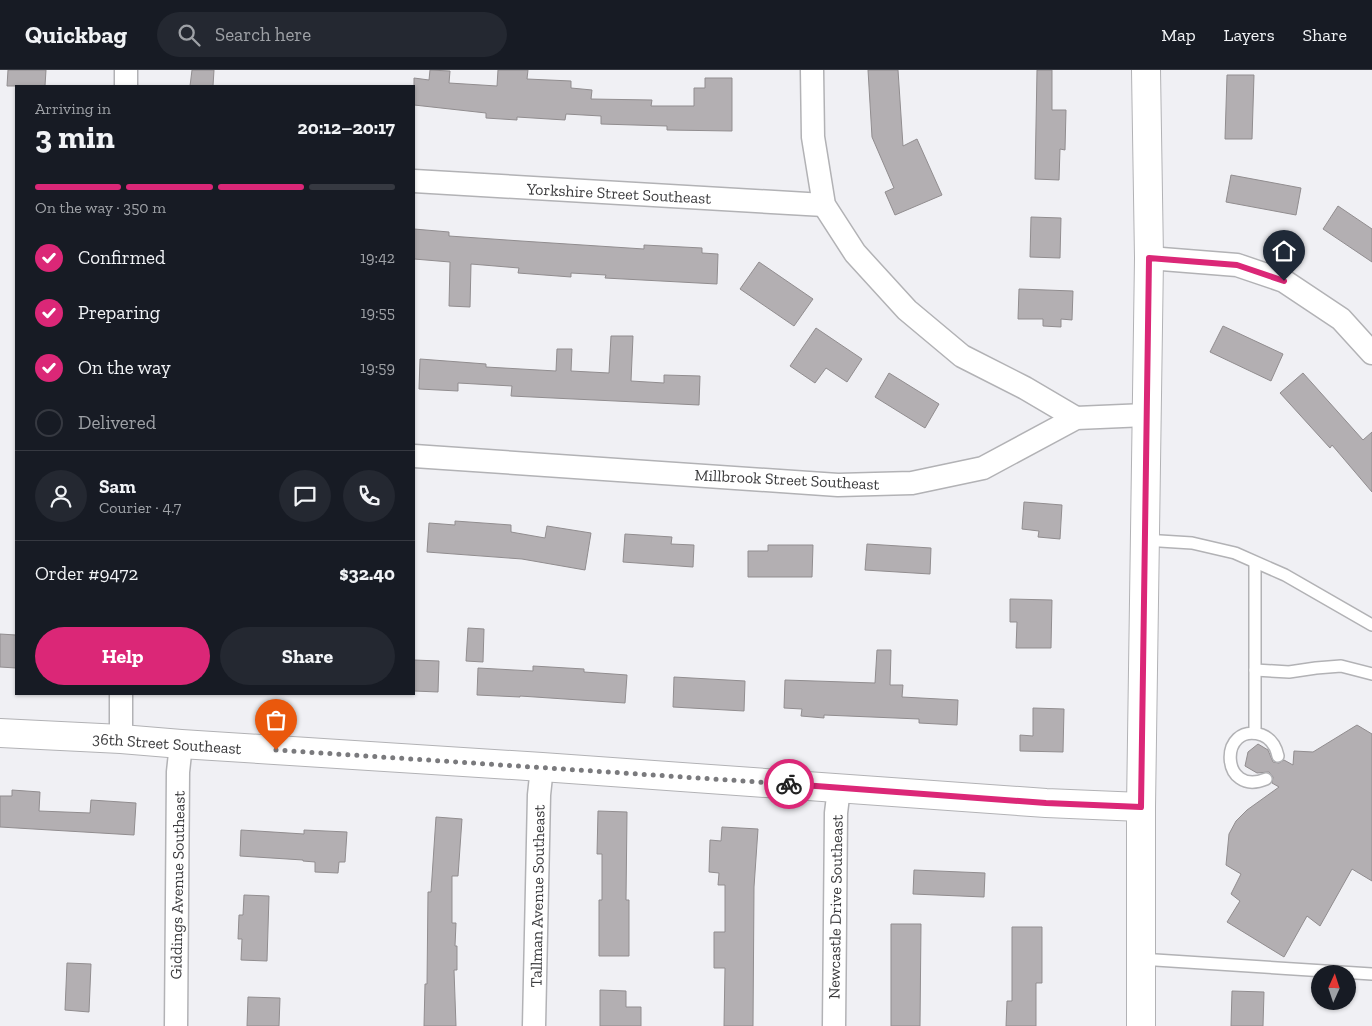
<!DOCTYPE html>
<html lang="en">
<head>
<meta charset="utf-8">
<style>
  :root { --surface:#171b24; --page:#242831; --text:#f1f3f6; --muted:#9ea1a6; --line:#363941; --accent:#db2777 }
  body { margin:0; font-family:"Zilla Slab",serif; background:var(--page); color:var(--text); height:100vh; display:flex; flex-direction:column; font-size:19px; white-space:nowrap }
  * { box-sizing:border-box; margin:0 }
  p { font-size:16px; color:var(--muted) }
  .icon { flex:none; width:28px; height:28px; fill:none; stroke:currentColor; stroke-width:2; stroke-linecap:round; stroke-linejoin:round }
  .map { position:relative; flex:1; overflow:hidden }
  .panel { position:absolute; left:15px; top:15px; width:400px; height:610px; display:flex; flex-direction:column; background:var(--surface); border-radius:0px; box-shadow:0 1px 4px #0004 }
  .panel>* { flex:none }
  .needle { width:32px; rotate:3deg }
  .fabs { position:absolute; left:1311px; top:895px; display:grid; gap:10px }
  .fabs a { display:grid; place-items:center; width:45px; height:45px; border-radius:50%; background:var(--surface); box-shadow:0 1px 4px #0004; font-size:25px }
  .pin { position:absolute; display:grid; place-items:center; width:42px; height:42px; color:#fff; margin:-51px -21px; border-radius:50% 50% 50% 0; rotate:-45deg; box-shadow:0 0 5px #0007 }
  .pin .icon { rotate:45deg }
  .courier { position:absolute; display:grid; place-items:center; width:50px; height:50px; margin:-25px; border:4px solid #db2777; border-radius:50%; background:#fff; color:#222; box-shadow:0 1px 6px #0007 }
  .summary em { font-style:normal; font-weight:800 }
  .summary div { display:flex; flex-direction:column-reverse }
  .summary { display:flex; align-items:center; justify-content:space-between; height:85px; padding:0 20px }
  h1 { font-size:32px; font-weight:800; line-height:38px }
  .bar { display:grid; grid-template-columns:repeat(4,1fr); gap:8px 5px; align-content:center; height:60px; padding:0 20px }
  .bar i { height:6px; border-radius:4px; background:var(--line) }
  .bar .active { background:var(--accent) }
  .bar p { grid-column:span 4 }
  .line { display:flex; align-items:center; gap:12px; padding:0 20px; border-top:1px solid var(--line) }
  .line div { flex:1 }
  .round { display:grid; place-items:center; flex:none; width:52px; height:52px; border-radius:26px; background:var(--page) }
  ol { padding:0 20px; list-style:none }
  li { display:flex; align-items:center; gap:15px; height:55px }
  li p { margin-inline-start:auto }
  li .icon { padding:5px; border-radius:50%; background:var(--accent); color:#fff; stroke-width:4 }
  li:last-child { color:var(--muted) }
  li i { width:28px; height:28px; border:2px solid var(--line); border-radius:50% }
  .button { display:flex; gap:10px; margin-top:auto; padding:10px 20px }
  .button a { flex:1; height:58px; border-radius:30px; background:var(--accent); color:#fff; font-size:20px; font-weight:800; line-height:58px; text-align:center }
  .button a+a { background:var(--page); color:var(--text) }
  header { display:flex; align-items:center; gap:30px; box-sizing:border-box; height:70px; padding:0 25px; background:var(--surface); border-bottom:1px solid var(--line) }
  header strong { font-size:24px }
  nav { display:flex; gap:28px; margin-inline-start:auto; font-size:18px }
  .search { width:350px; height:45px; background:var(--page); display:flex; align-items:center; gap:12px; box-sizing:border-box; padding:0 18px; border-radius:28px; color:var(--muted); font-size:19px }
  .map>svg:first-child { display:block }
  .building { fill:#b3afb2; stroke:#918d8f }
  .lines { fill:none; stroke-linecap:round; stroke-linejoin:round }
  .service-casing { stroke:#b2b2b5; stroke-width:14 }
  .minor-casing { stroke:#b2b2b5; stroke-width:25 }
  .tertiary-casing { stroke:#b2b2b5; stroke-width:30 }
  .secondary-casing { stroke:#b2b2b5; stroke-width:30 }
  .service { stroke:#fff; stroke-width:11 }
  .minor { stroke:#fff; stroke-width:22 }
  .tertiary { stroke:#fff; stroke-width:28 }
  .secondary { stroke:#fff; stroke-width:28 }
  .done { stroke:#7a7a7d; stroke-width:5; stroke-dasharray:0 9 }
  .route { stroke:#db2777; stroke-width:6 }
  .labels { text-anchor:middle; stroke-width:4; stroke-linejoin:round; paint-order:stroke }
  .street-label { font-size:16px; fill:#3b3b3d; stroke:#fff }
</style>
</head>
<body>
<header>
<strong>Quickbag</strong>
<div class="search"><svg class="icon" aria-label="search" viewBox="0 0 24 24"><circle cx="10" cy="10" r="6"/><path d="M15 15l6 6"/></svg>Search here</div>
<nav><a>Map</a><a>Layers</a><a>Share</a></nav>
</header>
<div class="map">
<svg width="1372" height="956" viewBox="0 0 1372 956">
  <rect width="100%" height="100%" fill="#f0f0f4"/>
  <g class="building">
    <polygon points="8,0 46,0 45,16 7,16"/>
    <polygon points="192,0 214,0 213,16 190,16"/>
    <polygon points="430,0 450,1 449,13 497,16 498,0 528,0 527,9 571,11 571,18 592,20 591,29 652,30 651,36 694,36 694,18 705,18 705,8 732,8 732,61 667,60 667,56 601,54 601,46 566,44 565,50 517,47 517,50 486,48 486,43 414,35 414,8 429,10"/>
    <polygon points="868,0 898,0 903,76 917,69 942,125 895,145 885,122 894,118 872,67"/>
    <polygon points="1037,0 1052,0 1052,40 1066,40 1065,80 1060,79 1059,110 1035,109"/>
    <polygon points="1227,5 1254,5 1252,69 1225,69"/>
    <polygon points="1231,105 1301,118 1296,145 1226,132"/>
    <polygon points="1338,136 1372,159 1372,192 1323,159"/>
    <polygon points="1031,147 1061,148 1060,188 1030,187"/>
    <polygon points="414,159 449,162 449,166 521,171 644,179 644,175 702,178 702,183 718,184 717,214 605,208 606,205 571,203 571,207 518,203 519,198 471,194 470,237 449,236 450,192 414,189"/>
    <polygon points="759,192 813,229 794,256 740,219"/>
    <polygon points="1019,219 1073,221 1072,250 1061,249 1061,257 1043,256 1043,249 1018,249"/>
    <polygon points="1223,256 1283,284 1271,311 1210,282"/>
    <polygon points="816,258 862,289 847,312 826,298 815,313 790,296"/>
    <polygon points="611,266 633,266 631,311 664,313 664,305 700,306 699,335 511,326 512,316 458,313 458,321 419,319 420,289 486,294 486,297 556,301 557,279 572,279 571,301 609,303"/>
    <polygon points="889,303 939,334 925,358 875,327"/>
    <polygon points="1303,303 1363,370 1372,362 1372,422 1332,375 1330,378 1280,323"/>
    <polygon points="1024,432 1062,435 1060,469 1038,467 1039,461 1022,459"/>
    <polygon points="455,451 511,455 511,462 545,468 547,456 591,463 585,500 522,489 427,482 429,453 455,455"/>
    <polygon points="625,464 672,467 671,474 694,475 693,497 623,492"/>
    <polygon points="867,474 931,478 930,504 865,500"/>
    <polygon points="768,475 813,475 812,507 748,507 748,481 768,481"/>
    <polygon points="1010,529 1052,530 1051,578 1016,578 1017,552 1010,552"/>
    <polygon points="468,558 484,559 483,592 466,591"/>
    <polygon points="0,564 16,565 16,598 0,597"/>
    <polygon points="877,580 891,580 890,615 903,615 902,627 958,630 957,655 919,653 919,649 824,645 824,648 801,646 802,639 784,638 785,610 875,613"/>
    <polygon points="414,590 439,591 438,622 414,621"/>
    <polygon points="533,596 584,599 584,602 627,605 625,633 520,626 520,627 477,625 478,598 533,601"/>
    <polygon points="674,607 745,611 744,641 673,637"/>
    <polygon points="1033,638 1064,639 1063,682 1020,681 1020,665 1033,666"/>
    <polygon points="1357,655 1372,664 1372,811 1352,799 1320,856 1307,846 1284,887 1227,852 1240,831 1231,824 1241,804 1226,795 1229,764 1236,751 1247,740 1279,717 1272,713 1273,707 1269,702 1257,703 1245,696 1248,682 1258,674 1268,680 1273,692 1279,693 1284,690 1293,695 1294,681 1313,682"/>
    <polygon points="12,720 40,722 39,741 90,743 91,730 136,733 134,765 0,757 0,726 12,726"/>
    <polygon points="598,741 627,742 626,830 629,830 629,886 599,886 599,830 602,830 602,784 597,784"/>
    <polygon points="436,747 462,749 458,806 452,806 452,853 456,853 455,876 457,876 457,900 454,900 456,956 424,956 425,914 427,914 428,822 431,822"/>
    <polygon points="722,757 758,759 754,817 753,956 724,956 725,898 714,898 714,862 725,862 725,815 718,815 719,803 709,802 710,770 721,771"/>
    <polygon points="241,760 304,764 304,760 347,762 345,792 339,792 338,803 315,802 315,792 303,791 303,790 240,786"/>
    <polygon points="914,800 985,803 984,827 913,824"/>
    <polygon points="244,825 269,826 267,891 241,890 242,869 238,869 239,845 243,845"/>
    <polygon points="891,854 921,854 920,956 891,956"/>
    <polygon points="1012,857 1042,857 1042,913 1036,913 1036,956 1006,956 1007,931 1012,931"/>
    <polygon points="67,893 91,894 89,942 65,940"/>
    <polygon points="600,920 626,921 626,937 641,937 641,956 600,956"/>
    <polygon points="1232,921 1264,922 1263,956 1231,956"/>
    <polygon points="248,927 280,928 279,956 247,956"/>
  </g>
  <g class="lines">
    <defs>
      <g id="service">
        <polyline points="1144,470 1192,473 1235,483 1285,505 1372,555"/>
        <polyline points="1255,493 1255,663"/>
        <polyline points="1255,600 1289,602 1316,598 1341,596 1372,604"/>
        <path d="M 1266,709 C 1220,728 1218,651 1262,665 C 1272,669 1276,677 1278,686"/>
        <polyline points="1140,889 1372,904"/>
      </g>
      <g id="minor">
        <polyline points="812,0 813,67 824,135 855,183 907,240 962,286 1025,318 1076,348"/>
        <polyline points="126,16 126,0"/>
        <polyline points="414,111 824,135"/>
        <polyline points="1149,188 1237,195 1284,211 1341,249 1372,283"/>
        <polyline points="414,386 838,415 912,413 983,398 1076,348 1146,345"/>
        <polyline points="121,624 121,669"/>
        <polyline points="176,956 178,702 181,674"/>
        <polyline points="534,956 539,725 542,697"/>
        <polyline points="834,956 836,743 839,718"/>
      </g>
      <polyline id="tertiary" points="0,663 121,669 181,674 542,697 1046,733 1141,737"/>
      <polyline id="secondary" points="1141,956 1141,737 1149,188 1146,0"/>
    </defs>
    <use href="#service" class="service-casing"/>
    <use href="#minor" class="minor-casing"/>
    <use href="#tertiary" class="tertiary-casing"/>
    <use href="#secondary" class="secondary-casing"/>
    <use href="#service" class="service"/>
    <use href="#minor" class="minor"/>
    <use href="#tertiary" class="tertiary"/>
    <use href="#secondary" class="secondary"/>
  </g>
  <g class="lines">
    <polyline class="done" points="276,680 789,714"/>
    <polyline class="route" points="789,714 1046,733 1141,737 1149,188 1237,195 1284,211"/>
  </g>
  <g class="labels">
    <g class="street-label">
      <text transform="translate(619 123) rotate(3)" y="6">Yorkshire Street Southeast</text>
      <text transform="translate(787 409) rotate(3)" y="6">Millbrook Street Southeast</text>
      <text transform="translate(167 673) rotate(4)" y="6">36th Street Southeast</text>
      <text transform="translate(177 815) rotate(-89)" y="6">Giddings Avenue Southeast</text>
      <text transform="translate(537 826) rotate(-89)" y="6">Tallman Avenue Southeast</text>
      <text transform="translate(835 837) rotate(-89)" y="6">Newcastle Drive Southeast</text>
    </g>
  </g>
</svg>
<div class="fabs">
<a><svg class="needle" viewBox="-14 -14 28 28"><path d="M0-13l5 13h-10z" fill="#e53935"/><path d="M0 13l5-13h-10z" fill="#9ea1a6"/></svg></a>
</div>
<div class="pin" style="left:276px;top:680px;background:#ea580c"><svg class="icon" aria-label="bag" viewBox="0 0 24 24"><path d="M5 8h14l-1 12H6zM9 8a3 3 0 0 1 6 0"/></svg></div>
<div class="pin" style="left:1284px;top:211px;background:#1f2937"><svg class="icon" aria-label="home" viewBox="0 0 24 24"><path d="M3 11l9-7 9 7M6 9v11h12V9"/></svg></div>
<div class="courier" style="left:789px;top:714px"><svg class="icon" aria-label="bike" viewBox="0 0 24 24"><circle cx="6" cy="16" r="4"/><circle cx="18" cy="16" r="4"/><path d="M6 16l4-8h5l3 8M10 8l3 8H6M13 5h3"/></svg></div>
<section class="panel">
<div class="summary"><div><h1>3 min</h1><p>Arriving in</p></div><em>20:12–20:17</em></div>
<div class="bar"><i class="active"></i><i class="active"></i><i class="active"></i><i></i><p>On the way · 350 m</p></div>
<ol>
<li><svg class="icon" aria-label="check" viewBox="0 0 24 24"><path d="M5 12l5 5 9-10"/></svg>Confirmed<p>19:42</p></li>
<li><svg class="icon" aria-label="check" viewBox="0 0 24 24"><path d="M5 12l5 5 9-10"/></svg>Preparing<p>19:55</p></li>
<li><svg class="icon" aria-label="check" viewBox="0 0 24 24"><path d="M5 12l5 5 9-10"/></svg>On the way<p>19:59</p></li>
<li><i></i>Delivered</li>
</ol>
<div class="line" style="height:90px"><a class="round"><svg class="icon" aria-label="person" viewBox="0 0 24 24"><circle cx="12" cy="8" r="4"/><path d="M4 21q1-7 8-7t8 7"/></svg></a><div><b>Sam</b><p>Courier · 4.7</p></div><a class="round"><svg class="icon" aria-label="chat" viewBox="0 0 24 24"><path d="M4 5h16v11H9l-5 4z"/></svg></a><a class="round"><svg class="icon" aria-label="phone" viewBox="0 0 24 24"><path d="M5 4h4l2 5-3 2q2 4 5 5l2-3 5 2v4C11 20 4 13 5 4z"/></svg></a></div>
<div class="line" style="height:65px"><div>Order #9472</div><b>$32.40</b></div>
<div class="button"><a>Help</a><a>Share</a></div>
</section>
</div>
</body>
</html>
